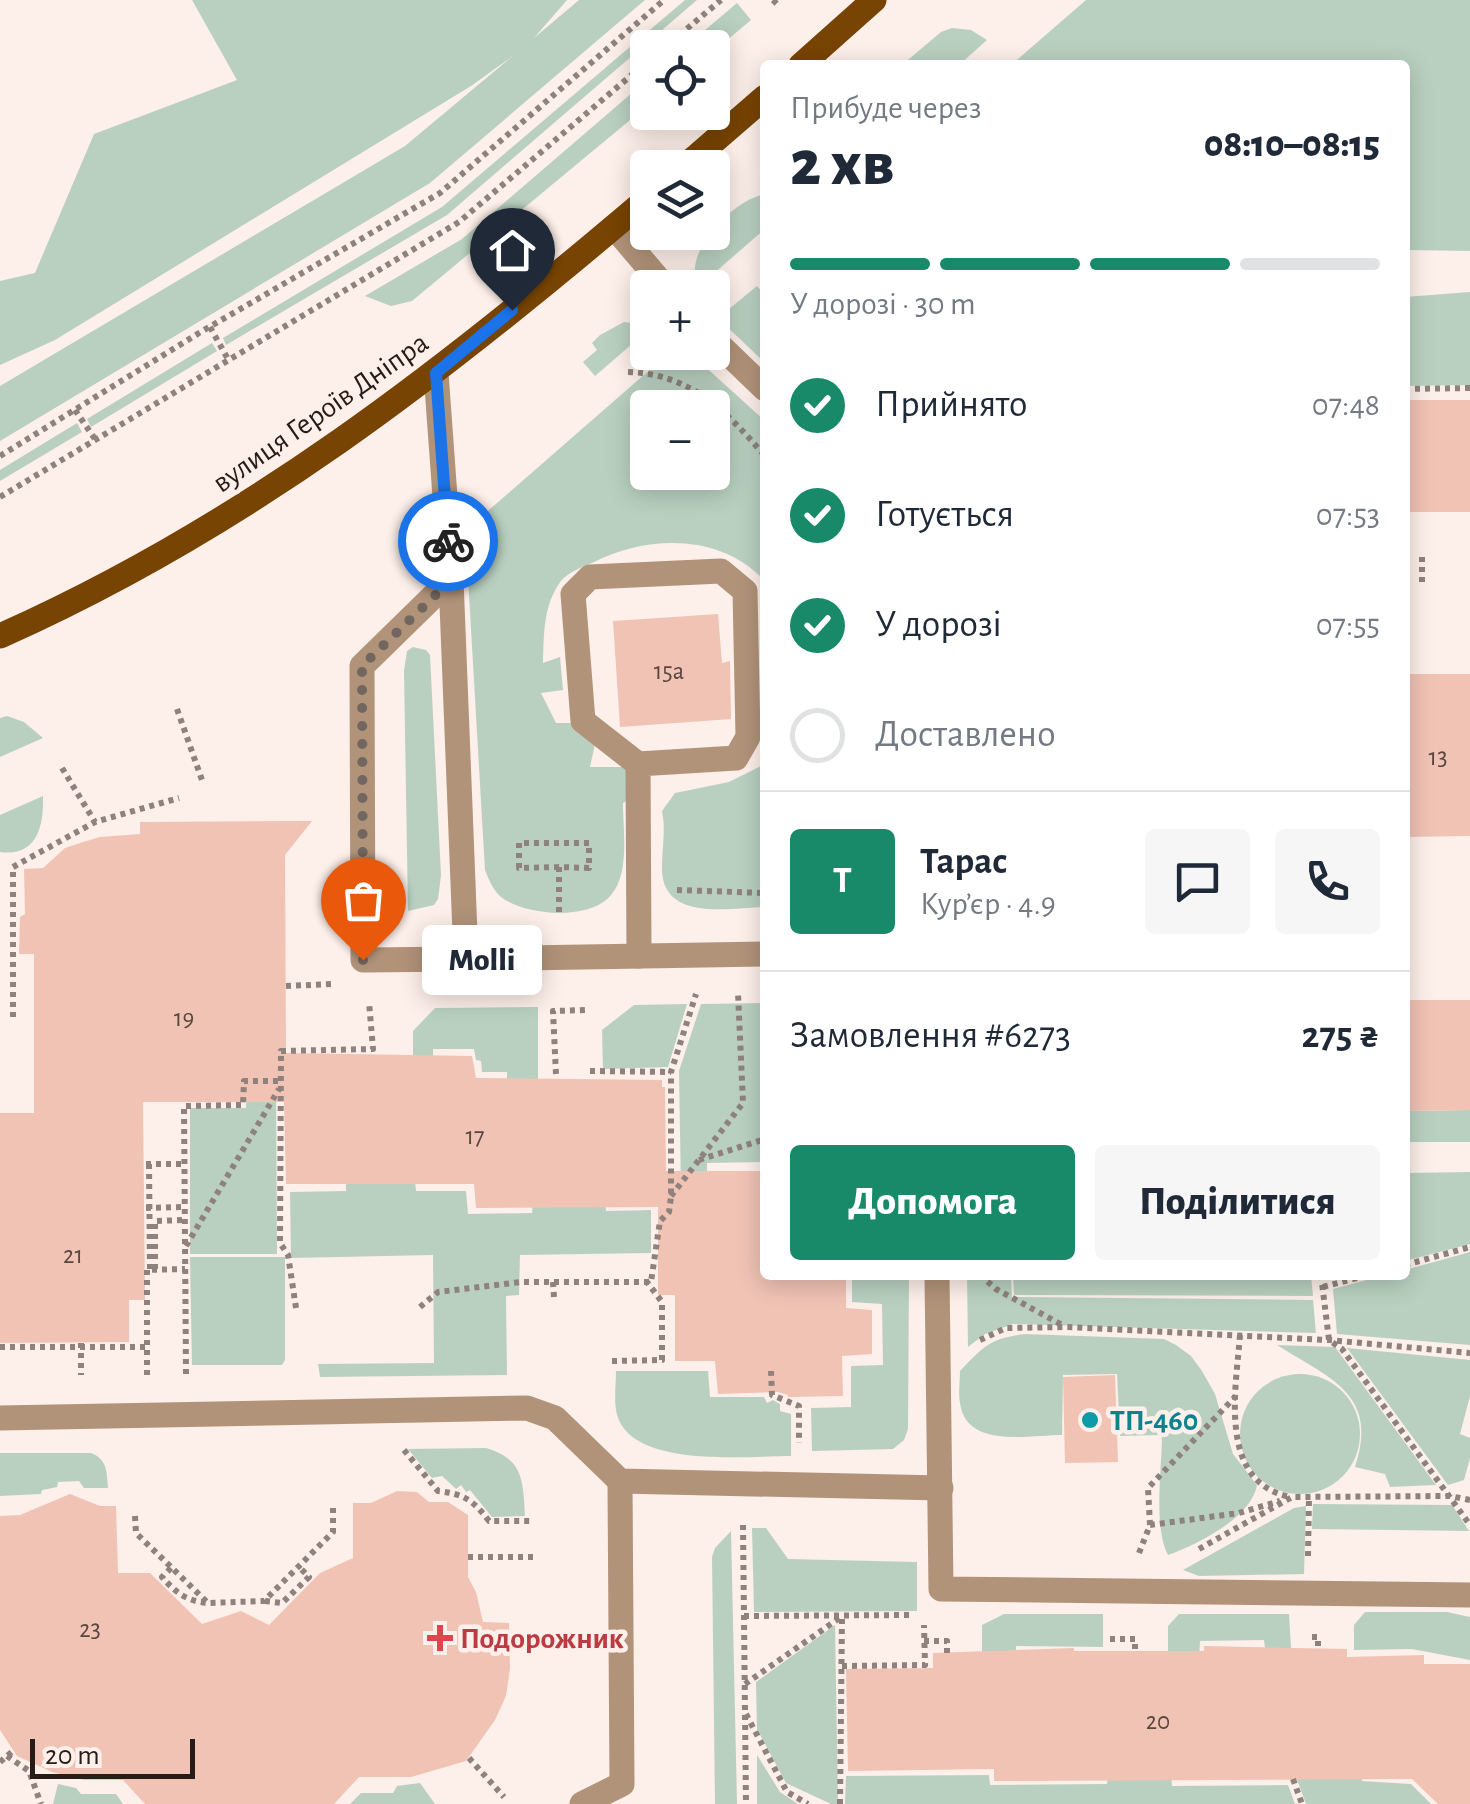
<!DOCTYPE html>
<html lang="uk">
<head>
<meta charset="utf-8">
<style>
  :root { --surface:#fff; --page:#f6f6f7; --text:#1f2937; --muted:#747a83; --line:#e0e1e3; --accent:#188a6a }
  body { margin:0; font-family:"Alegreya Sans",sans-serif; background:var(--page); color:var(--text); height:100vh; display:flex; flex-direction:column; font-size:38px; white-space:nowrap }
  * { box-sizing:border-box; margin:0 }
  p { font-size:32px; color:var(--muted) }
  .icon { flex:none; width:55px; height:55px; fill:none; stroke:currentColor; stroke-width:2; stroke-linecap:round; stroke-linejoin:round }
  .map { position:relative; flex:1; overflow:hidden }
  .sheet { position:absolute; left:760px; top:60px; width:650px; height:1220px; display:flex; flex-direction:column; background:var(--surface); border-radius:10px; box-shadow:0 5px 25px #0003 }
  .sheet>* { flex:none }
  .controls { position:absolute; left:630px; top:30px; display:grid; gap:20px }
  .controls a { display:grid; place-items:center; width:100px; height:100px; border-radius:10px; background:var(--surface); box-shadow:0 5px 25px #0003; font-size:50px }
  .scale { position:absolute; left:30px; bottom:25px; width:165px; box-sizing:border-box; padding-left:10px; border:5px solid #271c16; border-top:0; font-size:28px; line-height:35px; white-space:nowrap; color:#271c16; -webkit-text-stroke:8px #fdefe9; paint-order:stroke }
  .pin { position:absolute; display:grid; place-items:center; width:85px; height:85px; color:#fff; margin:-102px -42px; border-radius:50% 50% 50% 0; rotate:-45deg; box-shadow:0 0 10px #0007 }
  .pin .icon { rotate:45deg }
  .courier { position:absolute; display:grid; place-items:center; width:100px; height:100px; margin:-50px; border:8px solid #1a73e8; border-radius:50%; background:#fff; color:#222; box-shadow:0 2px 12px #0007 }
  .bubble { position:absolute; height:70px; border-radius:10px; background:var(--surface); box-shadow:0 5px 25px #0003; font-size:32px; font-weight:800; line-height:70px; text-align:center }
  .summary em { font-style:normal; font-weight:800 }
  .summary div { display:flex; flex-direction:column-reverse }
  .summary { display:flex; align-items:center; justify-content:space-between; height:170px; padding:0 30px }
  h1 { font-size:65px; font-weight:800; line-height:75px }
  .bar { display:grid; grid-template-columns:repeat(4,1fr); gap:15px 10px; align-content:center; height:120px; padding:0 30px }
  .bar i { height:12px; border-radius:8px; background:var(--line) }
  .bar .on { background:var(--accent) }
  .bar p { grid-column:span 4 }
  .line { display:flex; align-items:center; gap:25px; padding:0 30px; border-top:2px solid var(--line) }
  .line div { flex:1 }
  .round { display:grid; place-items:center; flex:none; width:105px; height:105px; border-radius:10px; background:var(--page) }
  ol { padding:0 30px; list-style:none }
  li { display:flex; align-items:center; gap:30px; height:110px }
  li p { margin-inline-start:auto }
  li .icon { padding:10px; border-radius:50%; background:var(--accent); color:#fff; stroke-width:4 }
  li:last-child { color:var(--muted) }
  li i { width:55px; height:55px; border:5px solid var(--line); border-radius:50% }
  .cta { display:flex; gap:20px; margin-top:auto; padding:20px 30px }
  .cta a { flex:1; height:115px; border-radius:10px; background:var(--accent); color:#fff; font-size:40px; font-weight:800; line-height:115px; text-align:center }
  .cta a+a { background:var(--page); color:var(--text) }
  .map>svg:first-child { display:block }
  .green { fill:#b9d0c0; fill-rule:evenodd }
  .building { fill:#f0c3b5 }
  .lines { fill:none; stroke-linecap:round; stroke-linejoin:round }
  .path { stroke:#8f827c; stroke-width:6; stroke-dasharray:5 5; stroke-linecap:butt }
  .minor { stroke:#b19379; stroke-width:25 }
  .major { stroke:#774403; stroke-width:25 }
  .done { stroke:#726660; stroke-width:10; stroke-dasharray:0 18 }
  .route { stroke:#1a73e8; stroke-width:12 }
  .culture-dot { fill:#0f9aa8; stroke:#fdefe9; stroke-width:4 }
  .health-dot { fill:#e0444e; stroke:#fdefe9; stroke-width:4 }
  .labels { text-anchor:middle; stroke-width:9; stroke-linejoin:round; paint-order:stroke }
  .number-label { font-size:25px; fill:#59463e }
  .street-label { font-size:30px; fill:#271c16; stroke:#fdefe9 }
  .culture-label { font-size:30px; font-weight:bold; fill:#0d838f; stroke:#fdefe9; text-anchor:start }
  .health-label { font-size:30px; font-weight:bold; fill:#be3a42; stroke:#fdefe9; text-anchor:start }
</style>
</head>
<body>
<div class="map">
<svg width="1470" height="1804" viewBox="0 0 1470 1804">
  <rect width="100%" height="100%" fill="#fdefe9"/>
  <g class="green">
    <polygon points="192,0 567,0 534,38 579,0 645,0 430,183 0,441 0,386 405,146 514,55 471,86 55,340 0,365 0,281 35,273 94,134 237,80"/>
    <polygon points="685,0 697,0 447,215 226,345 223,338 442,207"/>
    <polygon points="1086,0 1470,0 1470,251 1405,250 1405,65 1011,65"/>
    <polygon points="737,3 751,20 713,52 712,48 685,47"/>
    <polygon points="952,28 971,30 987,40 959,65 902,65 941,32"/>
    <polygon points="647,80 647,106 412,301 391,306 365,296 462,239"/>
    <path d="M 765,194 L 765,229 L 698,287 C 681,252 733,200 765,194 Z"/>
    <polygon points="757,286 765,295 765,363 718,318"/>
    <polygon points="1470,292 1470,385 1405,386 1405,297"/>
    <polygon points="624,322 647,325 647,331 595,376 583,362 597,350 592,343 600,335"/>
    <polygon points="212,343 217,351 91,427 87,419"/>
    <path d="M 669,353 L 690,353 L 765,421 L 765,581 C 720,533 648,535 594,562 C 583,567 568,572 561,581 C 543,605 544,634 543,663 L 560,657 L 563,690 L 541,693 L 556,723 L 574,723 L 595,744 L 590,767 L 630,767 L 632,798 L 623,803 C 623,830 630,873 611,895 C 590,921 525,916 501,897 C 493,890 489,880 485,870 L 466,543 L 470,537 L 466,530 ZM 648,408 L 712,408 L 712,472 L 648,472 Z"/>
    <polygon points="77,423 82,432 0,481 0,470"/>
    <polygon points="413,647 426,650 430,655 441,875 438,899 434,905 408,911 404,671 407,651"/>
    <polygon points="7,716 24,722 43,738 0,757 0,718"/>
    <path d="M 765,764 L 765,907 C 728,908 661,922 662,867 C 662,847 666,830 662,811 L 675,793 L 729,782 Z"/>
    <path d="M 43,796 C 44,826 37,857 0,852 L 0,815 Z"/>
    <polygon points="765,1003 765,1162 707,1163 707,1192 681,1193 679,1071 701,1004"/>
    <polygon points="687,1004 668,1067 603,1069 602,1030 634,1005"/>
    <polygon points="538,1007 538,1083 507,1083 507,1072 482,1072 481,1061 476,1060 474,1049 433,1049 433,1070 413,1070 413,1031 435,1008"/>
    <polygon points="247,1083 276,1083 277,1254 190,1254 190,1108 246,1108"/>
    <polygon points="1470,1110 1470,1142 1405,1142 1405,1111"/>
    <polygon points="1470,1172 1470,1244 1405,1261 1405,1173"/>
    <polygon points="346,1175 415,1181 416,1191 466,1191 468,1214 532,1213 533,1200 605,1200 606,1211 651,1210 651,1253 520,1255 519,1295 506,1296 507,1375 320,1377 318,1364 434,1363 433,1255 291,1258 290,1192 346,1191"/>
    <polygon points="1470,1252 1470,1345 1337,1334 1333,1289 1385,1275 1405,1275 1405,1270"/>
    <polygon points="190,1257 285,1257 285,1360 282,1365 192,1365"/>
    <polygon points="852,1275 909,1275 908,1429 904,1440 893,1449 812,1451 811,1408 851,1407 851,1366 883,1365 882,1304 852,1302"/>
    <polygon points="967,1275 1011,1275 1012,1297 1313,1300 1316,1333 1013,1324 985,1334 968,1347"/>
    <polygon points="1013,1275 1311,1275 1313,1296 1014,1295"/>
    <path d="M 1025,1334 L 1164,1339 L 1176,1345 L 1191,1356 L 1202,1371 L 1215,1394 L 1233,1454 L 1257,1485 C 1252,1517 1197,1545 1168,1555 C 1153,1526 1162,1468 1162,1435 L 1120,1436 L 1117,1374 L 1063,1375 L 1062,1435 C 1029,1435 966,1449 960,1403 C 958,1393 960,1382 960,1371 C 983,1347 990,1338 1025,1334 Z"/>
    <path d="M 1277,1345 L 1335,1347 L 1436,1485 L 1390,1487 L 1385,1474 L 1355,1467 C 1380,1394 1329,1378 1277,1345 Z"/>
    <polygon points="1347,1348 1470,1360 1470,1396 1460,1434 1470,1438 1470,1458 1464,1480 1448,1485"/>
    <path d="M 616,1371 L 708,1371 L 710,1397 L 764,1397 L 767,1403 L 773,1400 L 780,1404 L 780,1411 L 791,1414 L 791,1456 C 746,1456 637,1468 618,1418 C 613,1404 616,1386 616,1371 Z"/>
    <circle cx="1300" cy="1434" r="60"/>
    <path d="M 486,1448 C 524,1459 523,1482 525,1516 L 492,1517 L 470,1490 L 466,1492 L 461,1485 L 456,1489 L 442,1476 L 432,1478 L 408,1449 Z"/>
    <path d="M 0,1453 L 91,1453 C 107,1459 107,1472 108,1488 L 84,1488 L 79,1481 L 58,1482 L 57,1487 L 42,1490 L 41,1494 L 0,1496 Z"/>
    <polygon points="1313,1504 1452,1505 1469,1531 1312,1529"/>
    <polygon points="1306,1506 1304,1574 1199,1576 1183,1570 1294,1508"/>
    <polygon points="752,1528 766,1528 788,1559 917,1562 917,1611 754,1612"/>
    <polygon points="731,1531 737,1804 715,1804 712,1557 715,1548"/>
    <polygon points="1365,1612 1447,1612 1470,1617 1470,1660 1412,1649 1354,1650 1354,1625"/>
    <polygon points="1004,1614 1103,1614 1103,1647 1016,1646 1016,1657 982,1657 982,1625"/>
    <polygon points="1179,1614 1289,1614 1291,1648 1265,1648 1264,1640 1200,1641 1199,1660 1168,1660 1168,1626"/>
    <polygon points="835,1625 838,1804 831,1804 786,1783 757,1729 756,1682"/>
    <polygon points="757,1755 780,1792 798,1804 757,1804"/>
    <polygon points="1171,1773 1172,1786 1288,1785 1295,1804 845,1804 846,1776 989,1775 990,1785 1107,1784 1108,1775"/>
    <polygon points="1295,1774 1362,1775 1362,1781 1411,1784 1431,1804 1306,1804"/>
    <polygon points="420,1783 435,1804 350,1804 361,1793 393,1793 397,1786"/>
    <polygon points="58,1784 76,1788 81,1794 116,1794 123,1804 53,1804"/>
  </g>
  <g class="building">
    <rect x="1405" y="400" width="65" height="112"/>
    <polygon points="718,614 722,663 730,661 731,719 620,727 613,621"/>
    <polygon points="1405,674 1470,674 1470,836 1405,837"/>
    <polygon points="312,821 285,855 286,1053 472,1056 476,1078 662,1080 662,1087 665,1087 666,1171 761,1171 765,1275 846,1275 846,1308 872,1310 872,1354 842,1356 843,1396 788,1397 788,1395 778,1392 718,1394 715,1361 675,1361 675,1295 658,1295 658,1207 476,1208 474,1184 286,1184 284,1102 143,1102 145,1300 129,1300 129,1342 0,1343 0,1113 34,1113 34,954 19,954 20,917 25,914 24,869 43,868 65,848 80,843 100,837 140,834 140,822"/>
    <polygon points="1405,1000 1470,1000 1470,1110 1405,1111"/>
    <polygon points="1115,1375 1118,1462 1065,1463 1063,1377"/>
    <polygon points="397,1491 417,1492 429,1502 448,1502 468,1515 468,1577 476,1592 483,1622 509,1623 510,1668 506,1696 495,1720 466,1761 411,1777 359,1777 334,1804 145,1804 123,1780 84,1780 52,1772 17,1756 0,1730 0,1516 20,1515 70,1494 100,1506 116,1506 118,1573 150,1573 202,1624 241,1611 269,1625 320,1573 353,1558 353,1503 371,1503"/>
    <polygon points="1204,1646 1347,1649 1347,1657 1424,1655 1424,1664 1470,1664 1470,1804 1438,1804 1412,1779 994,1781 994,1769 848,1771 846,1669 933,1668 933,1653 1074,1648 1074,1651 1204,1651"/>
  </g>
  <g class="lines">
    <g class="path">
      <polyline points="773,0 777,4"/>
      <polyline points="664,48 721,0"/>
      <polyline points="210,327 229,361"/>
      <path d="M 628,372 C 691,374 726,411 765,456"/>
      <polyline points="1405,389 1470,388"/>
      <polyline points="75,410 95,439"/>
      <polyline points="0,456 199,333 440,193 664,0"/>
      <polyline points="0,497 459,222 648,61"/>
      <polyline points="1422,557 1422,583"/>
      <polyline points="177,709 203,783"/>
      <polyline points="62,768 95,822"/>
      <polyline points="559,867 519,868 519,843 589,843 589,868 559,867 559,916"/>
      <polyline points="677,890 765,893"/>
      <polyline points="286,986 332,984"/>
      <polyline points="13,1017 13,867 95,822 179,798"/>
      <polyline points="590,1071 671,1072"/>
      <polyline points="556,1074 553,1011 587,1010"/>
      <polyline points="699,1160 765,1139"/>
      <polyline points="146,1164 185,1164"/>
      <polyline points="149,1164 150,1270"/>
      <polyline points="671,1196 743,1103 738,993"/>
      <polyline points="146,1208 185,1207"/>
      <polyline points="186,1246 279,1089"/>
      <polyline points="1405,1265 1470,1247"/>
      <polyline points="155,1269 155,1221 185,1220"/>
      <polyline points="980,1275 996,1289 1064,1326"/>
      <polyline points="1321,1275 1329,1340 1342,1349 1470,1525"/>
      <polyline points="553,1282 554,1297"/>
      <polyline points="1323,1287 1368,1275"/>
      <polyline points="420,1307 438,1292 521,1282 651,1282 660,1221 669,1212 671,1197 671,1072 696,994"/>
      <polyline points="296,1308 288,1255 280,1243 281,1051 373,1049 369,1002"/>
      <path d="M 1240,1335 C 1236,1389 1217,1483 1291,1497"/>
      <polyline points="980,1340 1006,1328 1067,1327 1329,1340 1470,1353"/>
      <polyline points="81,1343 81,1375"/>
      <polyline points="0,1347 147,1347"/>
      <polyline points="612,1361 662,1360 662,1302 647,1282"/>
      <polyline points="771,1371 772,1395 799,1406 799,1443"/>
      <polyline points="186,1374 184,1106 243,1105 244,1081 280,1081"/>
      <polyline points="147,1375 147,1270 185,1269"/>
      <path d="M 404,1450 L 438,1491 C 464,1494 473,1500 489,1521 L 534,1521"/>
      <polyline points="135,1516 136,1533 208,1603 264,1601 333,1532 333,1507"/>
      <polyline points="743,1525 746,1804"/>
      <polyline points="1150,1525 1148,1488 1236,1396"/>
      <polyline points="1199,1549 1292,1497 1450,1496 1470,1500"/>
      <polyline points="1139,1553 1150,1525 1239,1513 1280,1501"/>
      <polyline points="1308,1556 1309,1497"/>
      <polyline points="468,1557 534,1557"/>
      <path d="M 171,1568 L 162,1577 C 177,1594 187,1601 208,1603"/>
      <polyline points="265,1601 282,1603 309,1577 300,1568"/>
      <polyline points="744,1616 913,1615"/>
      <polyline points="1312,1637 1318,1637 1318,1649"/>
      <polyline points="1110,1639 1135,1639 1135,1651"/>
      <polyline points="924,1641 947,1641 947,1653"/>
      <polyline points="842,1666 925,1665 924,1625"/>
      <polyline points="745,1684 841,1617"/>
      <polyline points="746,1714 787,1792 808,1804"/>
      <polyline points="7,1756 29,1771 41,1804"/>
      <polyline points="469,1758 504,1797"/>
      <polyline points="0,1762 13,1751"/>
      <polyline points="1293,1779 1302,1804"/>
      <polyline points="840,1804 842,1616"/>
    </g>
    <g class="minor">
      <polyline points="614,227 666,288"/>
      <polyline points="712,338 765,389"/>
      <polyline points="436,373 451,579 466,959 765,954"/>
      <polyline points="451,579 362,666 363,960 466,959"/>
      <polyline points="638,764 736,758 748,737 745,591 721,571 590,577 573,594 583,721 638,764 639,956"/>
      <polyline points="937,1275 941,1589 1470,1595"/>
      <polyline points="0,1418 527,1408 555,1418 620,1481 941,1488"/>
      <polyline points="582,1804 622,1784 620,1481"/>
    </g>
    <g class="major">
      <polyline points="801,65 874,0"/>
      <polyline points="683,168 765,97"/>
      <path d="M 0,636 C 245,527 445,371 648,198"/>
    </g>
  </g>
  <g class="lines">
    <polyline class="done" points="363,960 362,666 451,580 448,541"/>
    <polyline class="route" points="448,541 436,373 512,310"/>
  </g>
  <circle class="culture-dot" cx="1090" cy="1420" r="10"/>
  <path class="health-dot" d="M435 1623h10v10h10v10h-10v10h-10v-10h-10v-10h10z"/>
  <g class="labels">
    <g class="number-label">
      <text x="669" y="679">15а</text>
      <text x="1438" y="765">13</text>
      <text x="184" y="1026">19</text>
      <text x="475" y="1144">17</text>
      <text x="73" y="1263">21</text>
      <text x="90" y="1637">23</text>
      <text x="1158" y="1729">20</text>
    </g>
    <g class="street-label">
      <text transform="translate(320 412) rotate(-35)" y="10">вулиця Героїв Дніпра</text>
    </g>
    <g class="culture-label">
      <text x="1110" y="1430">ТП-460</text>
    </g>
    <g class="health-label">
      <text x="460" y="1648">Подорожник</text>
    </g>
  </g>
</svg>
<div class="controls">
<a><svg class="icon" aria-label="locate" viewBox="0 0 24 24"><circle cx="12" cy="12" r="6"/><path d="M12 2v4M12 18v4M2 12h4M18 12h4"/></svg></a>
<a><svg class="icon" aria-label="layers" viewBox="0 0 24 24"><path d="M12 4l9 5-9 5-9-5zM3 14l9 5 9-5"/></svg></a>
<a>+</a>
<a>−</a>
</div>
<div class="scale">20 m</div>
<div class="pin" style="left:363px;top:960px;background:#ea580c"><svg class="icon" aria-label="bag" viewBox="0 0 24 24"><path d="M5 8h14l-1 12H6zM9 8a3 3 0 0 1 6 0"/></svg></div>
<div class="pin" style="left:512px;top:310px;background:#1f2937"><svg class="icon" aria-label="home" viewBox="0 0 24 24"><path d="M3 11l9-7 9 7M6 9v11h12V9"/></svg></div>
<div class="courier" style="left:448px;top:541px"><svg class="icon" aria-label="bike" viewBox="0 0 24 24"><circle cx="6" cy="16" r="4"/><circle cx="18" cy="16" r="4"/><path d="M6 16l4-8h5l3 8M10 8l3 8H6M13 5h3"/></svg></div>
<div class="bubble" style="left:422px;top:925px;width:120px">Molli</div>
<section class="sheet">
<div class="summary"><div><h1>2 хв</h1><p>Прибуде через</p></div><em>08:10–08:15</em></div>
<div class="bar"><i class="on"></i><i class="on"></i><i class="on"></i><i></i><p>У дорозі · 30 m</p></div>
<ol>
<li><svg class="icon" aria-label="check" viewBox="0 0 24 24"><path d="M5 12l5 5 9-10"/></svg>Прийнято<p>07:48</p></li>
<li><svg class="icon" aria-label="check" viewBox="0 0 24 24"><path d="M5 12l5 5 9-10"/></svg>Готується<p>07:53</p></li>
<li><svg class="icon" aria-label="check" viewBox="0 0 24 24"><path d="M5 12l5 5 9-10"/></svg>У дорозі<p>07:55</p></li>
<li><i></i>Доставлено</li>
</ol>
<div class="line" style="height:180px"><b class="round" style="background:var(--accent);color:#fff">Т</b><div><b>Тарас</b><p>Кур’єр · 4.9</p></div><a class="round"><svg class="icon" aria-label="chat" viewBox="0 0 24 24"><path d="M4 5h16v11H9l-5 4z"/></svg></a><a class="round"><svg class="icon" aria-label="phone" viewBox="0 0 24 24"><path d="M5 4h4l2 5-3 2q2 4 5 5l2-3 5 2v4C11 20 4 13 5 4z"/></svg></a></div>
<div class="line" style="height:130px"><div>Замовлення #6273</div><b>275 ₴</b></div>
<div class="cta"><a>Допомога</a><a>Поділитися</a></div>
</section>
</div>
</body>
</html>
